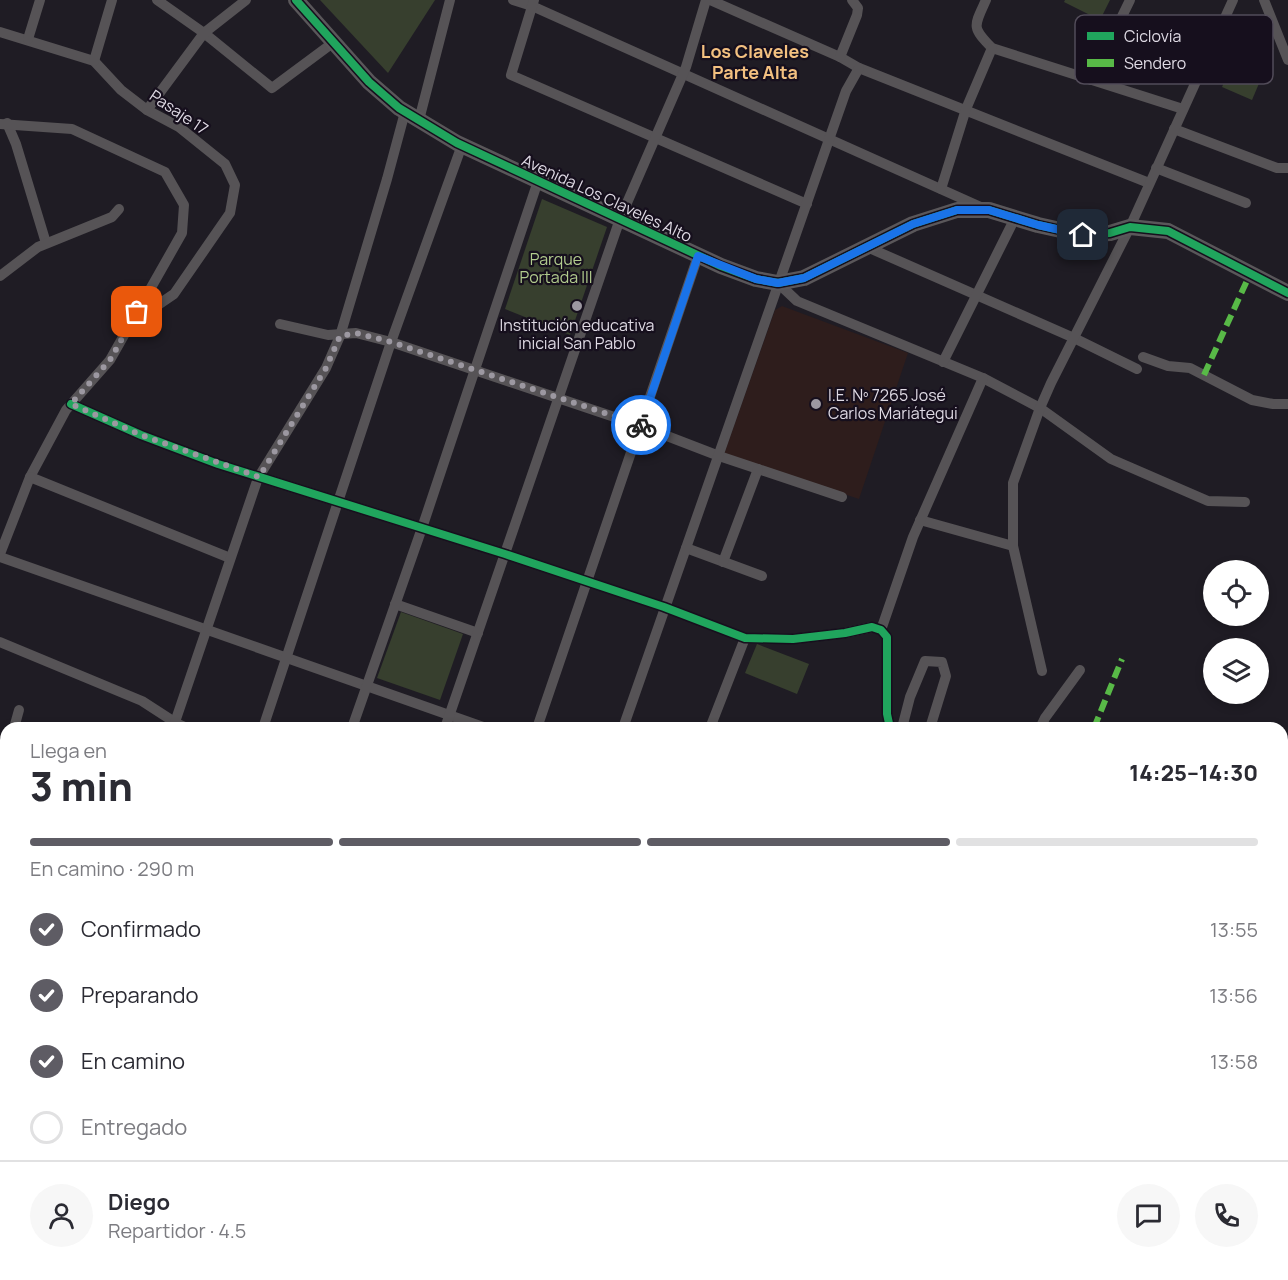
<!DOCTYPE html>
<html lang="es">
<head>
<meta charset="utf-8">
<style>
  :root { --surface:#fff; --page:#f7f7f7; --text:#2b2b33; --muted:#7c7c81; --line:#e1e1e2; --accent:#5e5c64 }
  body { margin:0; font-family:Manrope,sans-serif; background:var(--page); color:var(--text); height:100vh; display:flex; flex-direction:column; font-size:22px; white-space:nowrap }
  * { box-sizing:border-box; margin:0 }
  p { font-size:20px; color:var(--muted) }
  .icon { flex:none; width:33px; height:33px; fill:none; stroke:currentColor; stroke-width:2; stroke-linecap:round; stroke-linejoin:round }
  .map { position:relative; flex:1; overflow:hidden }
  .drawer { position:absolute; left:0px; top:722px; width:1288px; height:560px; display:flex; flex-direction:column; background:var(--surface); border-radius:18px 18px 0 0; box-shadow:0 3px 9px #0003 }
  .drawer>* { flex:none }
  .fabs { position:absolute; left:1203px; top:560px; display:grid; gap:12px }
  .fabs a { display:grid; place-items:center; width:66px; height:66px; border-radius:50%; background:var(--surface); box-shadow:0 3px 9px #0003; font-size:30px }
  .pin { position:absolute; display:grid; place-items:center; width:51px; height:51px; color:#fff; margin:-26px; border-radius:12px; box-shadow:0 3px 9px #0006 }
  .courier { position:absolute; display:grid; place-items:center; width:60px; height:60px; margin:-30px; border:4px solid #1a73e8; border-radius:50%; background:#fff; color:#222; box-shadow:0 2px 8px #0007 }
  .head em { font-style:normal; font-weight:800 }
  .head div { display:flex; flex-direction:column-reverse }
  .head { display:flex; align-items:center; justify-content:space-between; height:102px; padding:0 30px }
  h1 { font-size:39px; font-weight:800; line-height:45px }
  .bar { display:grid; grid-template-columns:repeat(4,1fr); gap:9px 6px; align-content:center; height:72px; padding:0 30px }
  .bar i { height:8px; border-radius:4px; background:var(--line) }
  .bar .current { background:var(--accent) }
  .bar p { grid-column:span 4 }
  .line { display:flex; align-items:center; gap:15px; padding:0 30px; border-top:2px solid var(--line) }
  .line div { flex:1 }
  .round { display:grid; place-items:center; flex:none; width:63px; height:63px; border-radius:32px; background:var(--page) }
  ol { padding:0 30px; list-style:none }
  li { display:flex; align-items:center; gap:18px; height:66px }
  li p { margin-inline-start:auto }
  li .icon { padding:6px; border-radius:50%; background:var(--accent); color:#fff; stroke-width:4 }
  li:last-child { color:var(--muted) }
  li i { width:33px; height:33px; border:3px solid var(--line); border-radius:50% }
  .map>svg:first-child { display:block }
  .education { fill:#2e1d1c }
  .green { fill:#373f2e }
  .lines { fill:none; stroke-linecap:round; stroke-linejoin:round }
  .street { stroke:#565356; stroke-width:10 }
  .secondary { stroke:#5a575a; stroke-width:16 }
  .quiet { stroke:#58b947; stroke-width:6; stroke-dasharray:12 6; stroke-linecap:butt }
  .cycleway-casing { stroke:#160f1d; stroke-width:11 }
  .cycleway { stroke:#20a55d; stroke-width:8 }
  .done { stroke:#9c98a1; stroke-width:6; stroke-dasharray:0 10.8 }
  .route { stroke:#1a73e8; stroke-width:8 }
  .poi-dot { fill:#9c98a1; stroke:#160f1d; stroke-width:2 }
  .labels { text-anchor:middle; stroke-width:4.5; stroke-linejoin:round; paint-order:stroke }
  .street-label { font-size:16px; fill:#dfdae4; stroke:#160f1d }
  .park-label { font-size:16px; fill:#b1cb8d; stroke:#160f1d }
  .poi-label { font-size:16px; fill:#dfdae4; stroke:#160f1d }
  .neighbourhood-label { font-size:18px; font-weight:bold; fill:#f3c080; stroke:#160f1d }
  .key { fill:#160f1d; stroke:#524c59; stroke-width:1.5 }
  .key-label { font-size:16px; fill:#dfdae4 }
</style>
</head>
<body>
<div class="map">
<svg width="1288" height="1280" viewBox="0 0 1288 1280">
  <rect width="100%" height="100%" fill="#1f1c24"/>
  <polygon class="education" points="782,306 908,353 859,499 724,454 775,310"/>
  <g class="green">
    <polygon points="320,0 435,0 388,73"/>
    <polygon points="1065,0 1110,0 1100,20 1064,2"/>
    <polygon points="1244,35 1274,48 1252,100 1222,87"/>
    <polygon points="542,199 607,227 570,335 505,309"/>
    <polygon points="401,612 463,634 440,700 377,678"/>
    <polygon points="757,644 809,664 797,694 745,673"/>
  </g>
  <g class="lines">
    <g class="street">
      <polyline points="157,0 204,33 272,88 334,42"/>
      <polyline points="513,0 532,6 983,208"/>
      <polyline points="534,0 511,75 807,204"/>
      <polyline points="710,0 840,57 859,68 1149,183"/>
      <path d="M 986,0 C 974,26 971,27 992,48 L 1183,109"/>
      <polyline points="1264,0 1288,60"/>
      <polyline points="0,32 94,61 121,90 147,110 179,127 225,164 235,185 230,213 174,294 133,322"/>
      <polyline points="28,39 40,0"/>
      <polyline points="840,57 857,15 858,8 852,0"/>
      <polyline points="94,61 112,0"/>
      <polyline points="1091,80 1130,0"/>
      <polyline points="147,110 204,33 246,0"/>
      <polyline points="419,120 450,0"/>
      <polyline points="7,123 16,144 46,243"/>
      <polyline points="0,124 72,129 165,172 184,205 182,233 110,360 66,410 30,477 0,554"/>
      <polyline points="1174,129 1277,168 1288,168"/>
      <polyline points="1156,168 1246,203"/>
      <polyline points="941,189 966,109 992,48"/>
      <polyline points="867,247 1074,338 1137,369"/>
      <polyline points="0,276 38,247 112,217 119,209"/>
      <polyline points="778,283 797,301 983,378 1040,408 1111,459 1208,501 1245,502"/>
      <polyline points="280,324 328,335 356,333 391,342 641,426 719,456 842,497"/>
      <polyline points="1143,357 1168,366 1190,368 1252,400 1273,404 1288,404"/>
      <polyline points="943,362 1015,218"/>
      <polyline points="71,404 141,435 218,464 505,554 664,607 745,638 793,639 845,633 872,627 881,630 887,637 887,714 890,728"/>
      <polyline points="30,477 230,558"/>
      <polyline points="920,520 1013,546"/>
      <polyline points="686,548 762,576"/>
      <polyline points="0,557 486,728"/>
      <polyline points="723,562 758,469"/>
      <polyline points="395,604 478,633"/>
      <polyline points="881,630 913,537 983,378"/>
      <polyline points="0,642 142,701 176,723 187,728"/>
      <polyline points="1042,671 1013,546 1013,483 1040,408 1051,383 1130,227 1233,0"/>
      <polyline points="14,728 19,710"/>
      <polyline points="173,728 258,478 326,368 340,336 387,179 405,112"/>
      <polyline points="263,728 391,342 462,145"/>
      <polyline points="352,728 422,528 538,181"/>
      <polyline points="445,728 620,219 686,67 706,0"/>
      <polyline points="537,728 698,256"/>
      <polyline points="623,728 846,91 859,68"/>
      <polyline points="710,728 745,638"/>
      <polyline points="902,728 910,697 925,661 942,662 946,676 930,728"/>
      <polyline points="1040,728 1045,718 1080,670"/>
      <polyline points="0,773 6,753"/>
      <polyline points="0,783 6,818"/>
      <polyline points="0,859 6,831"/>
      <polyline points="0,1061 6,1063"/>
      <polyline points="0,1254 6,1259"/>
      <polyline points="36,1275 37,1280"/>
      <polyline points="51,1275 55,1280"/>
      <polyline points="444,1275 459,1280"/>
      <polyline points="714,1275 719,1280"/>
      <polyline points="1154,1275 1158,1280"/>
      <polyline points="1275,1275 1277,1280"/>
      <polyline points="249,1280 251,1275"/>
      <polyline points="380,1280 382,1275"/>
      <polyline points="509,1280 509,1275"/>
      <polyline points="749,1280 754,1275"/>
      <polyline points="810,1280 814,1275"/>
      <polyline points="868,1280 872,1275"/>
    </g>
    <polyline class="secondary" points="296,0 369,82 399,108 457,143 721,266 756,279 778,283 804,278 913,224 957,210 989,210 1038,225 1083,235 1110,233 1130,227 1168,231 1288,293"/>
    <g class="quiet">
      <polyline points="1204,375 1250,274"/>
      <polyline points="1094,728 1122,659"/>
      <polyline points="242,1275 250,1278"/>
    </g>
    <defs>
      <g id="cycleway">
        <polyline points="296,0 369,82 399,108 457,143 721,266 756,279 778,283 804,278 913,224 957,210 989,210 1038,225 1083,235 1110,233 1130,227 1168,231 1288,293"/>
        <polyline points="71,404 141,435 218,464 505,554 664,607 745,638 793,639 845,633 872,627 881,630 887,637 887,714 890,728"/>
      </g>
    </defs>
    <use href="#cycleway" class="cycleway-casing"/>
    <use href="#cycleway" class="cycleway"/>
  </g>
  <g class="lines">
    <polyline class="done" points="137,312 110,360 71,404 141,435 259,477 326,368 340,336 356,333 391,342 641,425"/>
    <polyline class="route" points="641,425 698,256 756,279 778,283 804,278 913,224 957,210 989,210 1038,225 1083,235"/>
  </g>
  <g class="poi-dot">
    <circle cx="577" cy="306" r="6"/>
    <circle cx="816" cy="404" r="6"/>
  </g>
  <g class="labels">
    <g class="street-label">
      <text transform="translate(179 112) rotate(34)" y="6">Pasaje 17</text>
      <text transform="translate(607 198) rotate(25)" y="6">Avenida Los Claveles Alto</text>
    </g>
    <g class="park-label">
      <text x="556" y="265">Parque<tspan x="556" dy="18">Portada III</tspan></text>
    </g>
    <g class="poi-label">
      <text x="577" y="331">Institución educativa<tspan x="577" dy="18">inicial San Pablo</tspan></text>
      <text x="828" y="401" text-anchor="start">I.E. Nº 7265 José<tspan x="828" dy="18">Carlos Mariátegui</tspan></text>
    </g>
    <g class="neighbourhood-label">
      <text x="755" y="58">Los Claveles<tspan x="755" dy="21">Parte Alta</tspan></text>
    </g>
  </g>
  <rect x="1075" y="15" width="198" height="69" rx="9" class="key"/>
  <rect x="1087" y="32" width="27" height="8" fill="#20a55d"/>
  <rect x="1087" y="59" width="27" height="8" fill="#58b947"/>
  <g class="key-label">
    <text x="1124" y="42">Ciclovía</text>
    <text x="1124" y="69">Sendero</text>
  </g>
</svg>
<div class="fabs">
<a><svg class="icon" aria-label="locate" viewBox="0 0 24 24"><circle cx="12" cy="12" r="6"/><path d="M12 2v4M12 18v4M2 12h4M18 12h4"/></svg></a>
<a><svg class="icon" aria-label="layers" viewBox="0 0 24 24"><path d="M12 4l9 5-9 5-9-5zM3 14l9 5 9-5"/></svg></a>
</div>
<div class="pin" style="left:137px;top:312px;background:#ea580c"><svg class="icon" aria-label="bag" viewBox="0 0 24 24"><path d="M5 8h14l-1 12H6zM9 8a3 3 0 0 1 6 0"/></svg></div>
<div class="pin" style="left:1083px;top:235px;background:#1f2937"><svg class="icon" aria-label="home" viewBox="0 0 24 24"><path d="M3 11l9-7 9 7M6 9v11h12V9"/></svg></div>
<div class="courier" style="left:641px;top:425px"><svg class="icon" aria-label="bike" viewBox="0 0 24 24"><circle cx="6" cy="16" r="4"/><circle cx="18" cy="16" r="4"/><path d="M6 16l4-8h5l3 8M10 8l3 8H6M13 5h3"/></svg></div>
<section class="drawer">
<div class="head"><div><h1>3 min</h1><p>Llega en</p></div><em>14:25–14:30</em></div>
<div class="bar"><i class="current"></i><i class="current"></i><i class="current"></i><i></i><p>En camino · 290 m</p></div>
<ol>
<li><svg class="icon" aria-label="check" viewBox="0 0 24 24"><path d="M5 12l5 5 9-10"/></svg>Confirmado<p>13:55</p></li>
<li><svg class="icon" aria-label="check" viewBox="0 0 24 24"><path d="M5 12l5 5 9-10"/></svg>Preparando<p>13:56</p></li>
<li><svg class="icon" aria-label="check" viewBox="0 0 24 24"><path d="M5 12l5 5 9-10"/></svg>En camino<p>13:58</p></li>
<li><i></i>Entregado</li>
</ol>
<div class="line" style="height:108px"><a class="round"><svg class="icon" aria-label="person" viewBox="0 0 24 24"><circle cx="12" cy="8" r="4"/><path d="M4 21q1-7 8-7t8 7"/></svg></a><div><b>Diego</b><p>Repartidor · 4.5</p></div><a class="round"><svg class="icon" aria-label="chat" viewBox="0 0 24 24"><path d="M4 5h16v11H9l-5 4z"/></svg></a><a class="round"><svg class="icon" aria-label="phone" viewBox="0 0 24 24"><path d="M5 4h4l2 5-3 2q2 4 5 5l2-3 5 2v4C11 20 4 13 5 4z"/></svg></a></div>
</section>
</div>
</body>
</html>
